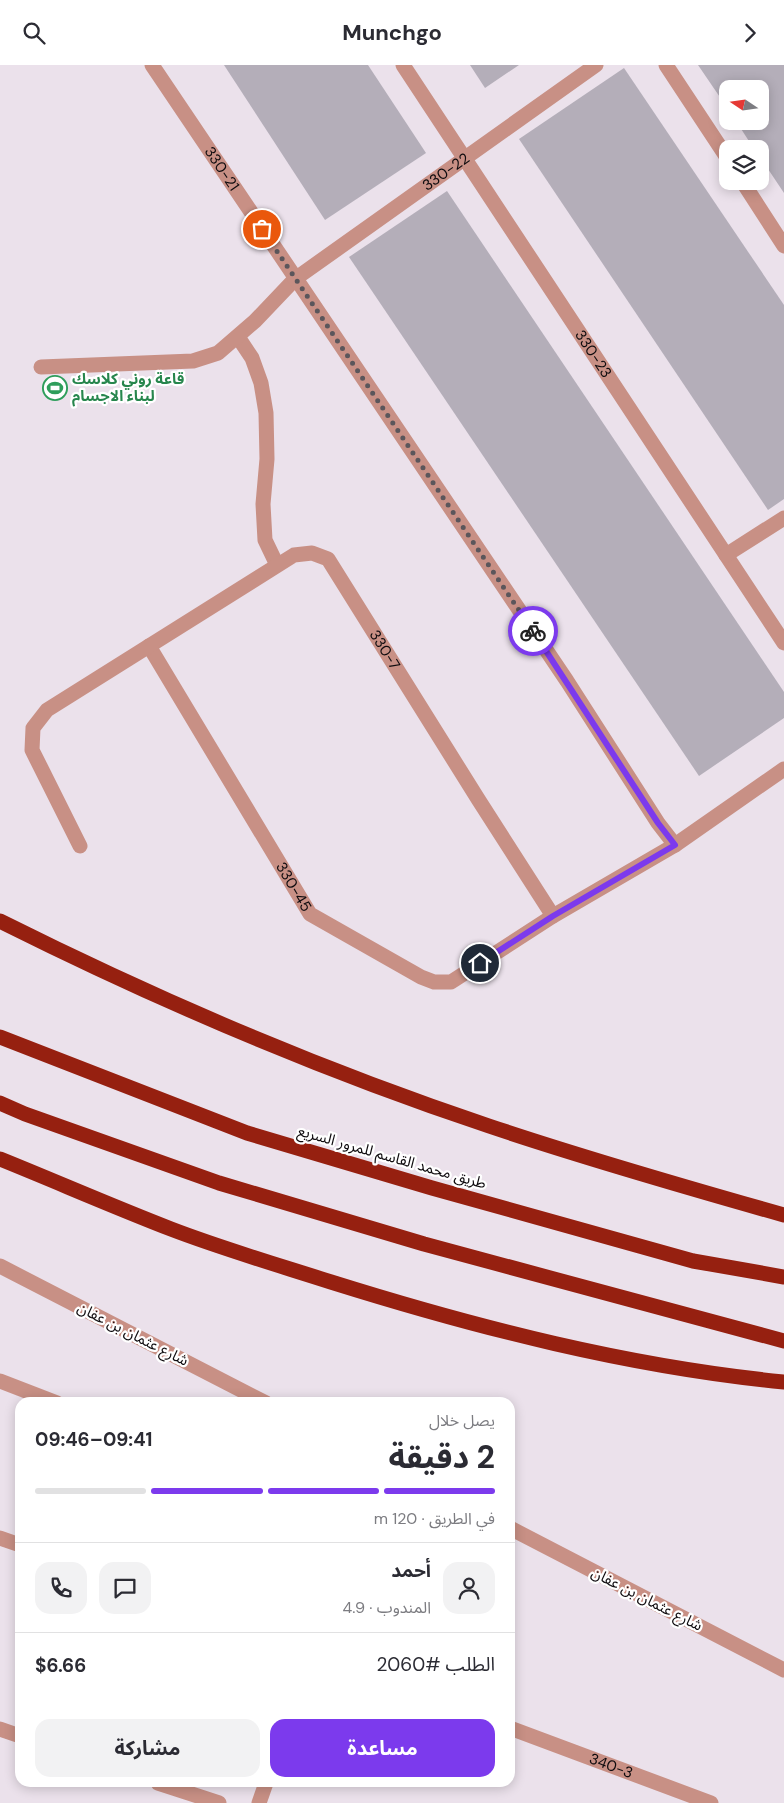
<!DOCTYPE html>
<html lang="ar">
<head>
<meta charset="utf-8">
<style>
  :root { --surface:#fff; --page:#f2f2f3; --text:#2b2b33; --muted:#7c7c81; --line:#e1e1e2; --accent:#7c3aed }
  body { margin:0; font-family:"DM Sans","Noto Sans Arabic",sans-serif; background:var(--page); color:var(--text); direction:rtl; height:100vh; display:flex; flex-direction:column; font-size:19px; white-space:nowrap }
  * { box-sizing:border-box; margin:0 }
  p { font-size:16px; color:var(--muted) }
  .icon { flex:none; width:28px; height:28px; fill:none; stroke:currentColor; stroke-width:2; stroke-linecap:round; stroke-linejoin:round }
  .map { position:relative; flex:1; overflow:hidden; direction:ltr }
  .side { position:absolute; left:15px; top:1332px; width:500px; height:390px; display:flex; flex-direction:column; background:var(--surface); border-radius:15px; box-shadow:0 2px 12px #0003; direction:rtl }
  .side>* { flex:none }
  .needle { width:32px; rotate:283deg }
  .fabs { position:absolute; left:719px; top:15px; display:grid; gap:10px }
  .fabs a { display:grid; place-items:center; width:50px; height:50px; border-radius:10px; background:var(--surface); box-shadow:0 2px 12px #0003; font-size:25px }
  .pin { position:absolute; display:grid; place-items:center; width:42px; height:42px; color:#fff; margin:-21px; border:2px solid #fff; border-radius:50%; box-shadow:0 1px 5px #0007 }
  .courier { position:absolute; display:grid; place-items:center; width:50px; height:50px; margin:-25px; border:4px solid #7c3aed; border-radius:50%; background:#fff; color:#222; box-shadow:0 1px 6px #0007 }
  .summary em { font-style:normal; font-weight:700 }
  .summary div { display:flex; flex-direction:column-reverse }
  .summary { display:flex; align-items:center; justify-content:space-between; height:85px; padding:0 20px }
  h1 { font-size:32px; font-weight:700; line-height:38px }
  .bar { display:grid; grid-template-columns:repeat(4,1fr); gap:8px 5px; align-content:center; height:60px; padding:0 20px }
  .bar i { height:6px; border-radius:4px; background:var(--line) }
  .bar .active { background:var(--accent) }
  .bar p { grid-column:span 4 }
  .line { display:flex; align-items:center; gap:12px; padding:0 20px; border-top:1px solid var(--line) }
  .line div { flex:1 }
  .round { display:grid; place-items:center; flex:none; width:52px; height:52px; border-radius:15px; background:var(--page) }
  .cta { display:flex; gap:10px; margin-top:auto; padding:10px 20px }
  .cta a { flex:1; height:58px; border-radius:15px; background:var(--accent); color:#fff; font-size:20px; font-weight:700; line-height:58px; text-align:center }
  .cta a+a { background:var(--page); color:var(--text) }
  header { display:flex; justify-content:space-between; align-items:center; height:65px; padding:0 20px; background:var(--surface); font-size:22px; font-weight:700 }
  .map>svg:first-child { display:block }
  .building { fill:#b4aeb9 }
  .lines { fill:none; stroke-linecap:round; stroke-linejoin:round }
  .service { stroke:#c89085; stroke-width:15 }
  .minor { stroke:#c89085; stroke-width:15 }
  .tertiary { stroke:#c89085; stroke-width:15 }
  .motorway { stroke:#962010; stroke-width:15 }
  .done { stroke:#5b565b; stroke-width:5; stroke-dasharray:0 9 }
  .route { stroke:#7c3aed; stroke-width:6 }
  .labels { text-anchor:middle; stroke-width:4.5; stroke-linejoin:round; paint-order:stroke }
  .street-label { font-size:15px; fill:#0e0b0e; stroke:#fff }
  .leisure-label { font-size:15px; font-weight:bold; fill:#27864d; stroke:#fff; text-anchor:start }
</style>
</head>
<body>
<header><svg class="icon" aria-label="forward" viewBox="0 0 24 24"><path d="M9 5l7 7-7 7"/></svg>Munchgo<svg class="icon" aria-label="search" viewBox="0 0 24 24"><circle cx="10" cy="10" r="6"/><path d="M15 15l6 6"/></svg></header>
<div class="map">
<svg width="784" height="1738" viewBox="0 0 784 1738">
  <rect width="100%" height="100%" fill="#ebe1eb"/>
  <g class="building">
    <polygon points="224,0 368,0 426,88 325,155"/>
    <polygon points="470,0 519,0 485,23"/>
    <polygon points="698,0 784,0 784,128 760,92 760,84 754,84 736,56 760,56 760,24 728,24 728,44"/>
    <polygon points="624,3 784,240 784,434 768,445 519,74"/>
    <polygon points="447,126 784,627 784,653 699,711 349,192"/>
  </g>
  <g class="lines">
    <g class="service">
      <polyline points="238,272 252,293 261,318 266,348 267,394 263,439 265,475 277,500"/>
      <polyline points="41,302 193,296 218,288 255,256 295,214"/>
    </g>
    <g class="minor">
      <path id="s1" d="M 152,0 L 567,616 L 658,758 L 675,780"/>
      <path id="s2" d="M 403,0 L 784,578"/>
      <polyline points="666,0 728,94"/>
      <polyline points="742,116 784,181"/>
      <path id="s3" d="M 295,214 L 596,0"/>
      <polyline points="726,490 784,453"/>
      <path id="s4" d="M 149,581 L 310,849 L 421,912 L 434,917 L 451,917 L 553,851 L 675,780 L 784,704"/>
      <path id="s5" d="M 80,781 L 32,685 L 33,663 L 47,645 L 294,490 L 312,488 L 328,494 L 478,734 L 553,851"/>
      <polyline points="0,1316 57,1338"/>
      <polyline points="0,1473 20,1480"/>
      <path id="s6" d="M 510,1663 L 711,1738"/>
      <polyline points="0,1664 20,1671"/>
      <polyline points="158,1718 219,1738"/>
      <polyline points="259,1738 266,1718"/>
    </g>
    <g class="tertiary">
      <polyline points="0,1201 266,1338"/>
      <polyline points="510,1463 784,1605"/>
    </g>
    <g class="motorway">
      <path d="M 0,856 C 158,935 321,1005 489,1061 C 587,1094 685,1122 784,1150"/>
      <polyline points="0,972 247,1068 432,1123 693,1196 784,1212"/>
      <polyline points="0,1038 25,1049 219,1118 424,1179 784,1276"/>
      <path d="M 0,1094 C 57,1117 114,1142 171,1164 C 223,1184 278,1200 331,1217 C 478,1263 630,1302 784,1317"/>
    </g>
  </g>
  <g class="lines">
    <polyline class="done" points="262,164 533,566"/>
    <polyline class="route" points="480,898 553,851 675,780 658,758 533,566"/>
  </g>
  <defs>
    <symbol id="stadium-ring" viewBox="-11 -11 22 22"><circle r="9.5" fill="#fff" stroke="#2e9e5b" stroke-width="1.5"/><path d="M0-5a6.5 5 0 1 0 0 10a6.5 5 0 1 0 0-10ZM-3.5-1.8h7v3.6h-7Z" fill="#2e9e5b"/></symbol>
  </defs>
  <g fill-rule="evenodd">
    <use href="#stadium-ring" x="41" y="309" width="28" height="28"/>
  </g>
  <g class="labels">
    <g class="street-label">
      <text dy="5" stroke="none"><textPath href="#s1" startOffset="125">330-21</textPath></text>
      <text dy="5" stroke="none"><textPath href="#s3" startOffset="185">330-22</textPath></text>
      <text dy="5" stroke="none"><textPath href="#s2" startOffset="346">330-23</textPath></text>
      <text dy="5" stroke="none"><textPath href="#s5" startOffset="586">330-7</textPath></text>
      <text dy="5" stroke="none"><textPath href="#s4" startOffset="281">330-45</textPath></text>
      <text transform="translate(392 1092) rotate(16)" y="5">طريق محمد القاسم للمرور السريع</text>
      <text transform="translate(133 1269) rotate(27)" y="5">شارع عثمان بن عفان</text>
      <text transform="translate(647 1534) rotate(27)" y="5">شارع عثمان بن عفان</text>
      <text dy="5" stroke="none"><textPath href="#s6" startOffset="108">340-3</textPath></text>
    </g>
    <g class="leisure-label">
      <text x="72" y="319">قاعة روني كلاسك<tspan x="72" dy="17">لبناء الاجسام</tspan></text>
    </g>
  </g>
</svg>
<div class="fabs">
<a><svg class="needle" viewBox="-14 -14 28 28"><path d="M0-13l5 13h-10z" fill="#e53935"/><path d="M0 13l5-13h-10z" fill="#7c7c81"/></svg></a>
<a><svg class="icon" aria-label="layers" viewBox="0 0 24 24"><path d="M12 4l9 5-9 5-9-5zM3 14l9 5 9-5"/></svg></a>
</div>
<div class="pin" style="left:262px;top:164px;background:#ea580c"><svg class="icon" aria-label="bag" viewBox="0 0 24 24"><path d="M5 8h14l-1 12H6zM9 8a3 3 0 0 1 6 0"/></svg></div>
<div class="pin" style="left:480px;top:898px;background:#1f2937"><svg class="icon" aria-label="home" viewBox="0 0 24 24"><path d="M3 11l9-7 9 7M6 9v11h12V9"/></svg></div>
<div class="courier" style="left:533px;top:566px"><svg class="icon" aria-label="bike" viewBox="0 0 24 24"><circle cx="6" cy="16" r="4"/><circle cx="18" cy="16" r="4"/><path d="M6 16l4-8h5l3 8M10 8l3 8H6M13 5h3"/></svg></div>
<section class="side">
<div class="summary"><div><h1>2 دقيقة</h1><p>يصل خلال</p></div><em>09:41–09:46</em></div>
<div class="bar"><i class="active"></i><i class="active"></i><i class="active"></i><i></i><p>في الطريق · 120 m</p></div>
<div class="line" style="height:90px"><a class="round"><svg class="icon" aria-label="person" viewBox="0 0 24 24"><circle cx="12" cy="8" r="4"/><path d="M4 21q1-7 8-7t8 7"/></svg></a><div><b>أحمد</b><p>المندوب · 4.9</p></div><a class="round"><svg class="icon" aria-label="chat" viewBox="0 0 24 24"><path d="M4 5h16v11H9l-5 4z"/></svg></a><a class="round"><svg class="icon" aria-label="phone" viewBox="0 0 24 24"><path d="M5 4h4l2 5-3 2q2 4 5 5l2-3 5 2v4C11 20 4 13 5 4z"/></svg></a></div>
<div class="line" style="height:65px"><div>الطلب #2060</div><b>$6.66</b></div>
<div class="cta"><a>مساعدة</a><a>مشاركة</a></div>
</section>
</div>
</body>
</html>
